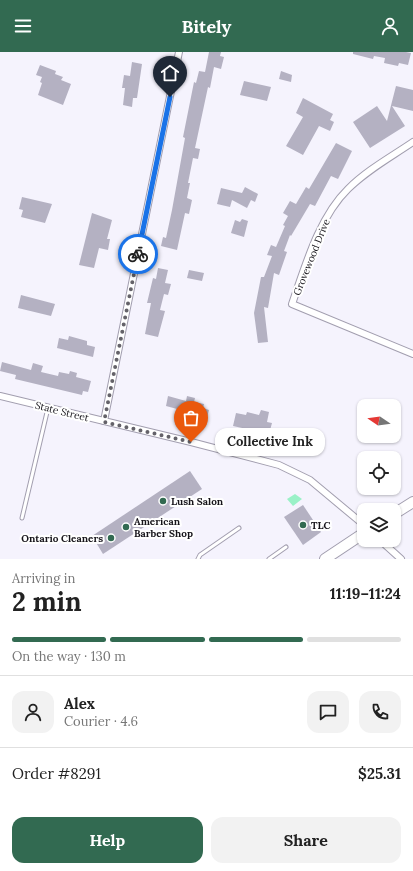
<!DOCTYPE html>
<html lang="en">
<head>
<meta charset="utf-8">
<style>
  :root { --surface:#fff; --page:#f2f2f2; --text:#222; --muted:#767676; --line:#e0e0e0; --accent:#326a51 }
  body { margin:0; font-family:Lora,serif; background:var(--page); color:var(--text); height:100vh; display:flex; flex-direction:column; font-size:15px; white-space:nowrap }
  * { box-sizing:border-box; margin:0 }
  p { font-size:13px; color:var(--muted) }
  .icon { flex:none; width:22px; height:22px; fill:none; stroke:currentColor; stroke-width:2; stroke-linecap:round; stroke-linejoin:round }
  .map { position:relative; height:507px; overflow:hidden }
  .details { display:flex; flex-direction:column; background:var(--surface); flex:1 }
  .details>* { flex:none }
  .needle { width:26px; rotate:283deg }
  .buttons { position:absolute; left:357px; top:347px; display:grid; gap:8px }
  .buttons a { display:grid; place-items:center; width:44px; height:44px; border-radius:8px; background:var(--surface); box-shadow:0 1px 3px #0004; font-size:20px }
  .pin { position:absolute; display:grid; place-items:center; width:34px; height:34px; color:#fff; margin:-41px -17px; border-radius:50% 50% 50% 0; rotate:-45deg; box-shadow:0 0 4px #0007 }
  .pin .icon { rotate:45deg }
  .courier { position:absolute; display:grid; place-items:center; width:40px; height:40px; margin:-20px; border:3px solid #1a73e8; border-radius:50%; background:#fff; color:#222; box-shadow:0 1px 5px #0007 }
  .bubble { position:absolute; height:28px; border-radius:12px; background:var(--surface); box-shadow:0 1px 3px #0004; font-size:13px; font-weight:800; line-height:28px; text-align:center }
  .overview em { font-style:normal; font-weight:800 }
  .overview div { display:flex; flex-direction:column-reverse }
  .overview { display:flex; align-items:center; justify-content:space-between; height:68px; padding:0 12px }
  h1 { font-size:26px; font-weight:800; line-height:30px }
  .bar { display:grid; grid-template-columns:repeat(4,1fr); gap:6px 4px; align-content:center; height:48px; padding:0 12px }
  .bar i { height:5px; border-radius:3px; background:var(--line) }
  .bar .current { background:var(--accent) }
  .bar p { grid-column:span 4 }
  .line { display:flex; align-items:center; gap:10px; padding:0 12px; border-top:1px solid var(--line) }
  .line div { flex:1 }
  .round { display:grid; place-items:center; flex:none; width:42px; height:42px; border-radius:12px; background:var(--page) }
  .action { display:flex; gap:8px; margin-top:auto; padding:8px 12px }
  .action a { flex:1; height:46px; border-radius:12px; background:var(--accent); color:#fff; font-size:16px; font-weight:800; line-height:46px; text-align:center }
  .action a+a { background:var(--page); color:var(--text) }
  header { display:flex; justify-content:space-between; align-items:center; height:52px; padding:0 12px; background:var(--accent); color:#fff; font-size:18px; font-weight:800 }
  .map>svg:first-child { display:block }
  .green { fill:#9af1c7 }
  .building { fill:#b4b1c2 }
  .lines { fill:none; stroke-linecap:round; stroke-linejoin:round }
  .lane-casing { stroke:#a29eaf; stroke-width:5 }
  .street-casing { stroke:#a29eaf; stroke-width:8 }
  .primary-casing { stroke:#a29eaf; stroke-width:12 }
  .lane { stroke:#fff; stroke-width:3 }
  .street { stroke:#fff; stroke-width:6 }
  .primary { stroke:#fff; stroke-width:10 }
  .done { stroke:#646269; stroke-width:4; stroke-dasharray:0 7.2 }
  .route { stroke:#1a73e8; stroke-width:5 }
  .poi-dot { fill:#326a51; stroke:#fff; stroke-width:1.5 }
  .labels { text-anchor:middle; stroke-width:4; stroke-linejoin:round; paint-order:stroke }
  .street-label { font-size:10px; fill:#16141a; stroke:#fff }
  .poi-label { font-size:10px; font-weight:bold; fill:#16141a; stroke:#fff; text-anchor:start }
</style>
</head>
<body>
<header><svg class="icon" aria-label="menu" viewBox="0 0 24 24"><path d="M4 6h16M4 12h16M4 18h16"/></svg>Bitely<svg class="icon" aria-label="person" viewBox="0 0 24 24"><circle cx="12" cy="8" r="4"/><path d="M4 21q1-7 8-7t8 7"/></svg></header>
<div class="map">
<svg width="413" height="507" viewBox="0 0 413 507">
  <rect width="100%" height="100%" fill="#f5f3fd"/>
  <polygon class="green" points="295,442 302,447 293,454 287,447"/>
  <g class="building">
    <polygon points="209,0 221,0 220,4 224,5 221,17 214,15 210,36 208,35 195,96 200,97 198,107 193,106 188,131 190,131 187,146 192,148 189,162 185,161 177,198 161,194 163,185 166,186 172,158 185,86 183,85 194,30 196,31 199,19 205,20"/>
    <polygon points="353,0 406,0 411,1 408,13 399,11 398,14 384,11 385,6 374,4 373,7 353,2"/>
    <polygon points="132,10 142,12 137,46 133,46 132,55 123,53 125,36 122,36 124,23 130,24"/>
    <polygon points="40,13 56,19 55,22 63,25 61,28 71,32 63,53 38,43 42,31 40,30 42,25 36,23"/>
    <polygon points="281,19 292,23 291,30 279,27"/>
    <polygon points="244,29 271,35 267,49 240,43"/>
    <polygon points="396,34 413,38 413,59 392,54 405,74 370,96 353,70 377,54 387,69"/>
    <polygon points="303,46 333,62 330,68 334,70 330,79 319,74 303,103 286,94 303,65 296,61"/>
    <polygon points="336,91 352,99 338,127 331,124 315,154 310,152 291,184 290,183 284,199 287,200 279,223 274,221 268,256 264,255 268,290 258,291 254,261 261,225 264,225 272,204 267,203 271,193 276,195 285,174 283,173 288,164 283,161 290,149 296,152 306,135 309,137"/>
    <polygon points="245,135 258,142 255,150 251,148 247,156 232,148 230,155 217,152 221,136 242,141"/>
    <polygon points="22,145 52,152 45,171 21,165 23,158 19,157"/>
    <polygon points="92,161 112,168 107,187 110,187 108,198 99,196 94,216 79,213"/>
    <polygon points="242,167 248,169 244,185 231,181 235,168 240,170"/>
    <polygon points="158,216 168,218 165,231 171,232 168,243 164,242 160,258 165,259 158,285 145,282 151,251 147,251 153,226 156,227"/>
    <polygon points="189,218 204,221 202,229 187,226"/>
    <polygon points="21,243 55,252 51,264 18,256"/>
    <polygon points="69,284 87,289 87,293 95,295 93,305 57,296 59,286 68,288"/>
    <polygon points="2,310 31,318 33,311 43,314 41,320 58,324 59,320 69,322 70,319 77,321 76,325 91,329 88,340 83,339 82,343 15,327 16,323 0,319"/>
    <polygon points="168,344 186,349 187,344 195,346 194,350 204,352 203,356 209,358 207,365 166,354"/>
    <polygon points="261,358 269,360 267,370 272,371 269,382 233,374 236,361 246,363 247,360 259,363"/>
    <polygon points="190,419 202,437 103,502 92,484"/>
    <polygon points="303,453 321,480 303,493 284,465"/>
  </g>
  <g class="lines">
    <defs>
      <g id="lane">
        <polyline points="22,466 48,356"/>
        <polyline points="198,507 200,503 239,476"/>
        <polyline points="269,507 286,495"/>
      </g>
      <g id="street">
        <path d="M 413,90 C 391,105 367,118 348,137 C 319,165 305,215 292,252 L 413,302"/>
        <polyline points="0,344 191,390 279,413 310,428 364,473"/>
        <polyline points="104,369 179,0"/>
        <polyline points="380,488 401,507"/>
      </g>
      <g id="primary">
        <polyline points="394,462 413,450"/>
        <polyline points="325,507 364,481"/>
      </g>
    </defs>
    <use href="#lane" class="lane-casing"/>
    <use href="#street" class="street-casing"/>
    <use href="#primary" class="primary-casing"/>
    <use href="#lane" class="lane"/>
    <use href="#street" class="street"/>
    <use href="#primary" class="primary"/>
  </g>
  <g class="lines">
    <polyline class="done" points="138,202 104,370 191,390"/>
    <polyline class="route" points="138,202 170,45"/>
  </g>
  <g class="poi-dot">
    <circle cx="163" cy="449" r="4"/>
    <circle cx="303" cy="473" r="4"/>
    <circle cx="126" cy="475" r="4"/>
    <circle cx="111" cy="486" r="4"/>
  </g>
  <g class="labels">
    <g class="street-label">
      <text transform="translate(311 205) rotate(-68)" y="4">Grovewood Drive</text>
      <text transform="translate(62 359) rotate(14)" y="4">State Street</text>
    </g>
    <g class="poi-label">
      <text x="171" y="453">Lush Salon</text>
      <text x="134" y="473">American<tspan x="134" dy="12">Barber Shop</tspan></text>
      <text x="311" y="477">TLC</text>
      <text x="103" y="490" text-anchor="end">Ontario Cleaners</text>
    </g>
  </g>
</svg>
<div class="buttons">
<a><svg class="needle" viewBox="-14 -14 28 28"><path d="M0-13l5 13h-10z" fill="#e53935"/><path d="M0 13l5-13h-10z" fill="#767676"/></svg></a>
<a><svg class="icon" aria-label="locate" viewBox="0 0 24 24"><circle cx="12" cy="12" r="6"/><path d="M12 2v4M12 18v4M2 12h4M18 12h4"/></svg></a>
<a><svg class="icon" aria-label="layers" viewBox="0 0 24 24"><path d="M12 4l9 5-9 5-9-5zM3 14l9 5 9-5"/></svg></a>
</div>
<div class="pin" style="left:191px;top:390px;background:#ea580c"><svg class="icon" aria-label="bag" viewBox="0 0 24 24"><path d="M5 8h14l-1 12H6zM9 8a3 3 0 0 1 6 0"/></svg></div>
<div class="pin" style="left:170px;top:45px;background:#1f2937"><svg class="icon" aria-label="home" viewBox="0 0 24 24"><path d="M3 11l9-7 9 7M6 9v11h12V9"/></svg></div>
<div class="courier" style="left:138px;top:202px"><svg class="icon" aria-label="bike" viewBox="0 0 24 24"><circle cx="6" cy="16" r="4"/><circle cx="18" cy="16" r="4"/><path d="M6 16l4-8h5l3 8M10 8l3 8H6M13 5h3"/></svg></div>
<div class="bubble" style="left:215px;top:376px;width:110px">Collective Ink</div>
</div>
<section class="details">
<div class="overview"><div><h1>2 min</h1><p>Arriving in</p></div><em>11:19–11:24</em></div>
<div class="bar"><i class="current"></i><i class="current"></i><i class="current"></i><i></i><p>On the way · 130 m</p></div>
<div class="line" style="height:72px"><a class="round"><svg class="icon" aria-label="person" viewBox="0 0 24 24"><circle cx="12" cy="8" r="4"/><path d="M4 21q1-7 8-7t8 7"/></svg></a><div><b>Alex</b><p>Courier · 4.6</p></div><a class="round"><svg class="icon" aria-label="chat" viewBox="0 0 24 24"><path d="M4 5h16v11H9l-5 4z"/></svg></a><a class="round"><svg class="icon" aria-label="phone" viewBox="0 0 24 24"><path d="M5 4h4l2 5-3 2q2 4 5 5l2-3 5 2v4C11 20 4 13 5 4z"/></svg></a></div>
<div class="line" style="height:52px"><div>Order #8291</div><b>$25.31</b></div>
<div class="action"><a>Help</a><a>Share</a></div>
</section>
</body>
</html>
